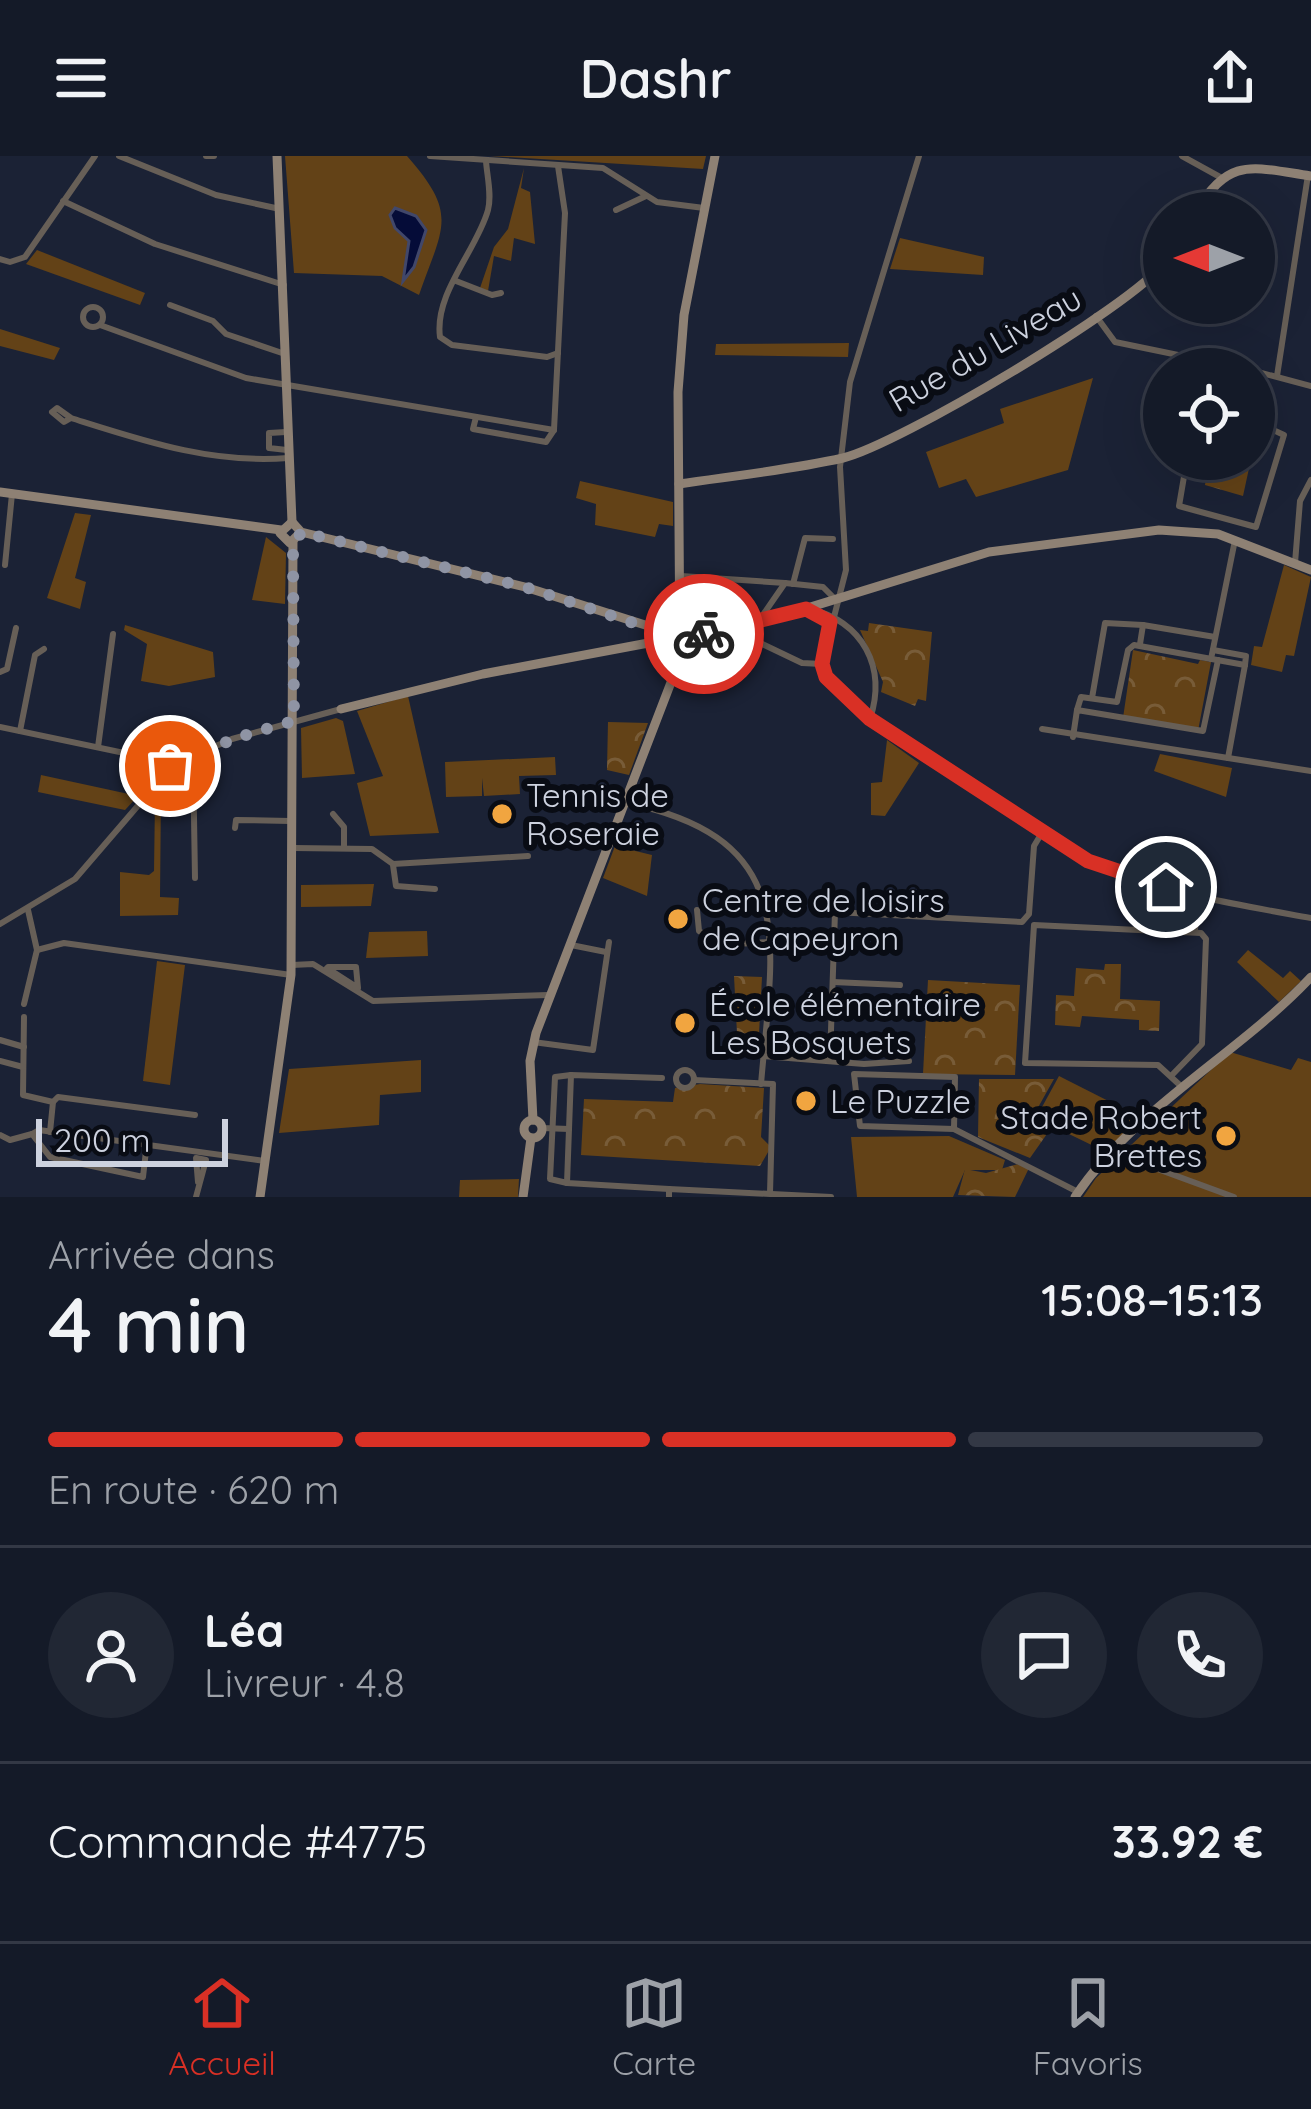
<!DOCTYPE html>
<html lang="fr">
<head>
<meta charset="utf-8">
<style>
  :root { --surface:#141a28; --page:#212734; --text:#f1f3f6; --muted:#9da1a8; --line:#333845; --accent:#d93025 }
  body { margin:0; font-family:Quicksand,sans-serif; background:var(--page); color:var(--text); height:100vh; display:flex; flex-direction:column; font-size:45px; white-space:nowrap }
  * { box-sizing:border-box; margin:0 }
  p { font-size:39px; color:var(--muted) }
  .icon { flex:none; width:66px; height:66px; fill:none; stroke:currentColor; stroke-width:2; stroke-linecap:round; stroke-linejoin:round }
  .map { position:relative; height:1041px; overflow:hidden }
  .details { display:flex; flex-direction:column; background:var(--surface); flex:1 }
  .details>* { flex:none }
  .needle { width:78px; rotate:270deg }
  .controls { position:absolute; left:1143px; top:36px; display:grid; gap:24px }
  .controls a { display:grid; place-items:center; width:132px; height:132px; border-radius:50%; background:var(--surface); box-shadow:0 12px 48px #0002,0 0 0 3px var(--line); font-size:60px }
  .scale { position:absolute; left:36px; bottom:30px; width:192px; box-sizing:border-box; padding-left:12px; border:6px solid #cdd2df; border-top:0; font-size:33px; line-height:42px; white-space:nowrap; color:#cdd2df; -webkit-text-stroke:9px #090c14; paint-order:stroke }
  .pin { position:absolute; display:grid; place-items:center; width:102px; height:102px; color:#fff; margin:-51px; border:6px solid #fff; border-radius:50%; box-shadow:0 3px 12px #0007 }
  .courier { position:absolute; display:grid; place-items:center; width:120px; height:120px; margin:-60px; border:9px solid #d93025; border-radius:50%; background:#fff; color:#222; box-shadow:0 3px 15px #0007 }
  .head em { font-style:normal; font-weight:600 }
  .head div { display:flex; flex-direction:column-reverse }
  .head { display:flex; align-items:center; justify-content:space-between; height:204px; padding:0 48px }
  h1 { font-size:78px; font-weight:600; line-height:90px }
  .bar { display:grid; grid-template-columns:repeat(4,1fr); gap:18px 12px; align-content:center; height:144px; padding:0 48px }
  .bar i { height:15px; border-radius:9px; background:var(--line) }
  .bar .on { background:var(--accent) }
  .bar p { grid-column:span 4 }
  .line { display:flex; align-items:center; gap:30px; padding:0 48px; border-top:3px solid var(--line) }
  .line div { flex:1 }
  .round { display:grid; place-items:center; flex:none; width:126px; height:126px; border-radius:63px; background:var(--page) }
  header { display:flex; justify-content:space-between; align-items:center; height:156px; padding:0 48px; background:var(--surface); font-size:54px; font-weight:600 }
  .tabs { display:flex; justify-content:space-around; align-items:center; height:168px; border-top:3px solid var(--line); background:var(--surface); font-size:33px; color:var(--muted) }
  .tabs a { display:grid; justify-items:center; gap:6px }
  .tabs .on { color:var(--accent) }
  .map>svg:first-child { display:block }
  .green { fill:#634217 }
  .forest { fill:url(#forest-crowns) }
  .water { fill:#050c38; stroke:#41476a; stroke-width:3 }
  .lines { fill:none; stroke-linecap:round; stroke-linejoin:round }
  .street { stroke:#675f57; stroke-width:6 }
  .secondary { stroke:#8e8174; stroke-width:9 }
  .done { stroke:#8f94a4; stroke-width:12; stroke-dasharray:0 21.6 }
  .route { stroke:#d93025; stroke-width:15 }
  .poi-dot { fill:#f1a540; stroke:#090c14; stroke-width:4.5 }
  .labels { text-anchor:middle; stroke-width:12; stroke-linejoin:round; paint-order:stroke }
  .street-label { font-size:33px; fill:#cdd2df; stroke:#090c14 }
  .poi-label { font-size:33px; fill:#cdd2df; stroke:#090c14; text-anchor:start }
</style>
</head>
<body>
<header><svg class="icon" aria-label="menu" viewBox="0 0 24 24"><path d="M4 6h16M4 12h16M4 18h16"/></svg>Dashr<svg class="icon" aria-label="share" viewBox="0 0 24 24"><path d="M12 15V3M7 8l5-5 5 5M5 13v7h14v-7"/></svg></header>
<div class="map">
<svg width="1311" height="1041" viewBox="0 0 1311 1041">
  <defs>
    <pattern id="forest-crowns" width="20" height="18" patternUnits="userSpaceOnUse" patternTransform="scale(3)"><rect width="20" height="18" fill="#634217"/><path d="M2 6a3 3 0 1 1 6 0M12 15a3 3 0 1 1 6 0" fill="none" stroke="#785c38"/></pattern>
  </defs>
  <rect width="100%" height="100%" fill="#1b2235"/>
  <g class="green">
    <path d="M 285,0 L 407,0 C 459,59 443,70 419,139 L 382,120 L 294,117 Z"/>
    <polygon points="490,0 706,0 703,13"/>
    <polygon points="524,12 521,32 530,36 535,88 514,82 511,105 494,100 488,135 480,132 494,91 508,73"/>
    <polygon points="900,82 984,101 983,119 890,113"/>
    <polygon points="37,94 145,137 140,149 26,108"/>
    <polygon points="0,173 60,192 54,204 0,190"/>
    <polygon points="849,187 848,201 715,199 716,188"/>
    <polygon points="1093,222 1068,314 976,341 966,323 939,332 926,296 1004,267 1000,253"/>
    <polygon points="580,325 673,346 673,370 659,368 655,381 595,369 596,348 576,342"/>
    <polygon points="75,357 91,359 75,422 86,426 80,453 47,442"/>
    <polygon points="266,381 286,397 285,448 252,444"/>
    <polygon points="1284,409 1311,421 1294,500 1286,499 1282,516 1251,509 1254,490 1262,491"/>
    <polygon points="125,469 213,496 215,521 169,530 141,525 147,488 124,474"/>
    <polygon points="408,540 439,677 370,680 357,627 383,620 357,555"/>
    <polygon points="336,562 343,565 355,618 302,622 301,572"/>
    <polygon points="887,584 919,607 885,660 871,659 871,627 882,626"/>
    <polygon points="1160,598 1232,612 1226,641 1154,615"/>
    <polygon points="555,601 556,619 519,620 520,638 484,640 482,622 482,640 446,641 445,606"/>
    <polygon points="41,619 138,640 125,654 38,636"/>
    <polygon points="161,636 160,741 179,742 178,759 120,760 120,716 149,719 154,715 155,643"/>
    <polygon points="615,690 652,699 647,740 603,722"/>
    <polygon points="374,728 371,750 301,751 301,729"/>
    <polygon points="427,775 428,800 366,802 369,776"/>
    <polygon points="1248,794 1283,822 1290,815 1301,825 1279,846 1237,806"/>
    <polygon points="157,805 185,809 170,929 143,925"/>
    <polygon points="1230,896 1291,914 1298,902 1311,906 1311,1041 1083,1041 1096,1022"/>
    <polygon points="421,904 421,936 380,939 379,969 279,977 289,913"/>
    <polygon points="1059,920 1142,962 1106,996 1036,962"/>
    <polygon points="949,980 1005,1004 1002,1014 965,1014 953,1041 857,1041 851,981"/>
    <polygon points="519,1023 518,1041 459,1041 460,1024"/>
  </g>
  <g class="forest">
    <polygon points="1209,303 1251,303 1243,340 1205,329"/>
    <polygon points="869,467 932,476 926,545 918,543 915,550 881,536 883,526 860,474 868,475"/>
    <polygon points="1133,494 1198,508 1200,504 1211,506 1198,575 1123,562"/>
    <polygon points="608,566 648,567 629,619 607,614"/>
    <polygon points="1105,808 1121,808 1120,843 1160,845 1159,875 1139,874 1139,864 1082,860 1080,871 1055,869 1056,839 1074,840 1076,812 1104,814"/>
    <polygon points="734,820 762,821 759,878 737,877"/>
    <polygon points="928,824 1020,829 1015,919 923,918"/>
    <polygon points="979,923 1054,923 1031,964 1049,975 1030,1002 978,981"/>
    <polygon points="700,928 764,932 761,981 771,991 760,1010 581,999 584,943 673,946 675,932"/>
    <polygon points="1022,1007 1029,1012 1015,1041 958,1039 965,1013 986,1017"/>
  </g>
  <polygon class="water" points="395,52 416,60 426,74 414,111 403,125 409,85 395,72 390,59"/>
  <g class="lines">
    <g class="street">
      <polyline points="119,0 216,39 280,53"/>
      <polyline points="206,0 214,0"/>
      <polyline points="430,0 603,12 657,46 704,52"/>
      <polyline points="1182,0 1220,21"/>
      <path d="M 486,5 C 487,20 492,39 488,54 C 477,94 434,137 440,181 L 452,189 L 547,201 L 558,197"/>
      <polyline points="63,45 155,88 284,129"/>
      <polyline points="616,54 646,40"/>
      <polyline points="0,103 10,106 25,101 95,0"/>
      <polyline points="456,125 492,139 501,137"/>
      <polyline points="170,149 213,165 226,178 285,198"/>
      <circle cx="93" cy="161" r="10"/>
      <polyline points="1096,160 1115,186 1246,213"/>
      <polyline points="100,169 246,222 554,274 546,286 473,273 476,261"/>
      <polyline points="1254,215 1311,230"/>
      <polyline points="1277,220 1308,19"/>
      <polyline points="1254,231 1261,233 1254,260"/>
      <path d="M 71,262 L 64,266 L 52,256 L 57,252 L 71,262 C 144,285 211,308 288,302"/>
      <polyline points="554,274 565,57 558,10"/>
      <polyline points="286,276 269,277 269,292 287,294"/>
      <polyline points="1187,303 1179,350 1256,371 1284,279 1254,265"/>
      <polyline points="1186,308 1202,310 1203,303"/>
      <polyline points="1295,407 1300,345 1311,324"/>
      <polyline points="5,409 12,338"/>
      <polyline points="681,420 785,427"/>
      <polyline points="793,428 805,382 833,383"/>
      <path d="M 810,453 C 863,466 887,511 870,563"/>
      <polyline points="758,466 785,427 823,431 836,444"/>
      <polyline points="751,470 758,486 802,507 822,508"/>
      <polyline points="1140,488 1143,469 1215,481"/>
      <polyline points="1213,494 1246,500 1245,509"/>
      <polyline points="1211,503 1235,384"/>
      <path d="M 822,508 C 834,550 1065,699 1112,716 C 1176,739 1245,750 1311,762"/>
      <polyline points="822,508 846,414 840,311 850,226 919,0"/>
      <polyline points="0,516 7,513 16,472"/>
      <polyline points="1092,542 1105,467 1143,469"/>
      <polyline points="1077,554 1081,541 1117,546 1128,494 1134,489 1245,509"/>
      <polyline points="0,571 167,606 173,614"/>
      <polyline points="1042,573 1311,615"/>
      <polyline points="20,575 35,499 44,493"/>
      <polyline points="1073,581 1077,554 1203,575 1218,504"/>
      <polyline points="98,591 113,478"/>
      <polyline points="193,600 195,722"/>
      <polyline points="1228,602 1245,509"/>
      <path d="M 627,647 C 801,683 773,786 761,928"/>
      <polyline points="333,658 344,671 344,692"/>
      <polyline points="235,672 236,664 290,665"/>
      <polyline points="294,692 372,693 393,708 528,700"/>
      <polyline points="393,709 396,730 435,733"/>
      <polyline points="697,754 699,775 721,789 769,786"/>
      <polyline points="0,768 75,723 154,631 193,600 232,583 341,553"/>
      <polyline points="1195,774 1198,739"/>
      <polyline points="571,789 606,796"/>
      <polyline points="37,794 64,787 291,819"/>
      <polyline points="292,809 313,808 373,845 548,839"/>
      <polygon points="356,811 358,832 327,812 328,811"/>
      <polyline points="833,826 900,829"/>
      <polyline points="24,848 37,794 28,754"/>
      <polyline points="24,861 23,939 53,946 50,976"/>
      <polyline points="0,884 24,891"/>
      <polyline points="533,886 593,894 609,786"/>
      <polyline points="763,900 864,908 909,905"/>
      <polyline points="830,904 835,756 1022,766 1029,758 1034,690 1043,675"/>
      <polyline points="0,905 23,911"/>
      <circle cx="685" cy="923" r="9"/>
      <polyline points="1172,919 1202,888 1206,783 1201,777 1034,769 1025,907 1158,909 1183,932"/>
      <polyline points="662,922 571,919 567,1027 669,1033"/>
      <polyline points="694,924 773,928 770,1037"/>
      <polyline points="53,946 58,941 195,959"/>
      <polyline points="542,972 569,973"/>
      <polyline points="954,973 955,921 854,918 860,970 954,973 1078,1036"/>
      <polyline points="32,978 39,974 265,1005"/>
      <polyline points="0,979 10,984 32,978 50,1001 143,1021 147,986"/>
      <polyline points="1114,997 1234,1041"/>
      <polyline points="567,1027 550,1023 555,921 571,919"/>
      <polyline points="196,1041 206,1004 196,1002 198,1026"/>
      <polyline points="669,1041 669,1033 831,1041"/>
    </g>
    <g class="secondary">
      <polyline points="277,0 292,366"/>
      <path d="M 1195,57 C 1230,0 1250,11 1311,20"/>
      <path d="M 679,328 C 733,320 789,314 843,302 C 898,289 1132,150 1164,107"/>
      <polyline points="0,336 281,374"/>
      <polyline points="301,376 290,387 280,377 292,366 301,376 525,431 680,480 749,470 989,396 1159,374 1218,378 1311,414"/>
      <polyline points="341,553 483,518 675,482"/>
      <polyline points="533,964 530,905 536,877 680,503 678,236 684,159 715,0"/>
      <circle cx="533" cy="973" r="9"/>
      <polyline points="260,1041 291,819 293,386"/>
      <polyline points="523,1041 531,982"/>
      <path d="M 1075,1041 C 1135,951 1239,898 1311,821"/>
    </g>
  </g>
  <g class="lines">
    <polyline class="done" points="170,610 173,614 232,583 294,565 293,393 301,376 525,431 661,476 704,478"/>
    <polyline class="route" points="704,478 806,453 830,466 822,508 826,521 870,563 1088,705 1166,731"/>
  </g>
  <g class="poi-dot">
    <circle cx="502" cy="658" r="12"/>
    <circle cx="678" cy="763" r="12"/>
    <circle cx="685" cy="867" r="12"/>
    <circle cx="806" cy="945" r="12"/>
    <circle cx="1226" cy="980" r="12"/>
  </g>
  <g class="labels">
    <g class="street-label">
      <text transform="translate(985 193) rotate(-30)" y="12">Rue du Liveau</text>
    </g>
    <g class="poi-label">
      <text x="526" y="651">Tennis de<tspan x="526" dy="38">Roseraie</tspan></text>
      <text x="702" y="756">Centre de loisirs<tspan x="702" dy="38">de Capeyron</tspan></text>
      <text x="709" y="860">École élémentaire<tspan x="709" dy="38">Les Bosquets</tspan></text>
      <text x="830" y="957">Le Puzzle</text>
      <text x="1202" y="973" text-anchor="end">Stade Robert<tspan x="1202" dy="38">Brettes</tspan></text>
    </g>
  </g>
</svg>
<div class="controls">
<a><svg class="needle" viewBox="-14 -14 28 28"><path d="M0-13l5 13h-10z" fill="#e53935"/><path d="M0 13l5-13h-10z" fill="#9da1a8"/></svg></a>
<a><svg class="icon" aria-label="locate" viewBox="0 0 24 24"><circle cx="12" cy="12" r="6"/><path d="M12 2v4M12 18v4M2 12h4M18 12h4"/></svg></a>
</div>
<div class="scale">200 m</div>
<div class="pin" style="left:170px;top:610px;background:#ea580c"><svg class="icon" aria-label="bag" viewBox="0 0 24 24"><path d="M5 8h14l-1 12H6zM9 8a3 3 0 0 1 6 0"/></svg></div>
<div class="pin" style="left:1166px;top:731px;background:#1f2937"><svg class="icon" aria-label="home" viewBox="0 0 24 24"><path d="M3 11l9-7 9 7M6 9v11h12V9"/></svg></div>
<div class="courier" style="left:704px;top:478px"><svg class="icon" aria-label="bike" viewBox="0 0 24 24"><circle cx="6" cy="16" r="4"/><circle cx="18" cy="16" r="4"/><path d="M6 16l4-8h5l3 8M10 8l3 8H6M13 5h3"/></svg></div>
</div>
<section class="details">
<div class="head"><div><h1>4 min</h1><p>Arrivée dans</p></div><em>15:08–15:13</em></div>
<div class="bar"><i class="on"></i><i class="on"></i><i class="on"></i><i></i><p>En route · 620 m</p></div>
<div class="line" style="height:216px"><a class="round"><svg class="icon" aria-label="person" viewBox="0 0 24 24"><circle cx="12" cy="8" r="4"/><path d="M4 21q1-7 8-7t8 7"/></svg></a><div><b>Léa</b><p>Livreur · 4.8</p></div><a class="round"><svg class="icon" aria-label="chat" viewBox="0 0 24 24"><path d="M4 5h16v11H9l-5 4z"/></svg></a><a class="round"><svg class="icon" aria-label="phone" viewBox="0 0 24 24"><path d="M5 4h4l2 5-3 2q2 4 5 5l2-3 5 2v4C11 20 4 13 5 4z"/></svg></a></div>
<div class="line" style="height:156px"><div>Commande #4775</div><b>33.92 €</b></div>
</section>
<nav class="tabs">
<a class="on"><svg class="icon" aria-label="home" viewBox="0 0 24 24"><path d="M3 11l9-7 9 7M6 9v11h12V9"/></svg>Accueil</a>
<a><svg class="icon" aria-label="map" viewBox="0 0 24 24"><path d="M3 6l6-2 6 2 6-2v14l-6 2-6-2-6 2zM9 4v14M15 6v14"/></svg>Carte</a>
<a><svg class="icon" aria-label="saved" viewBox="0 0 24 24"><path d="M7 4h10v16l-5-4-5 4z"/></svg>Favoris</a>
</nav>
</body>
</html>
